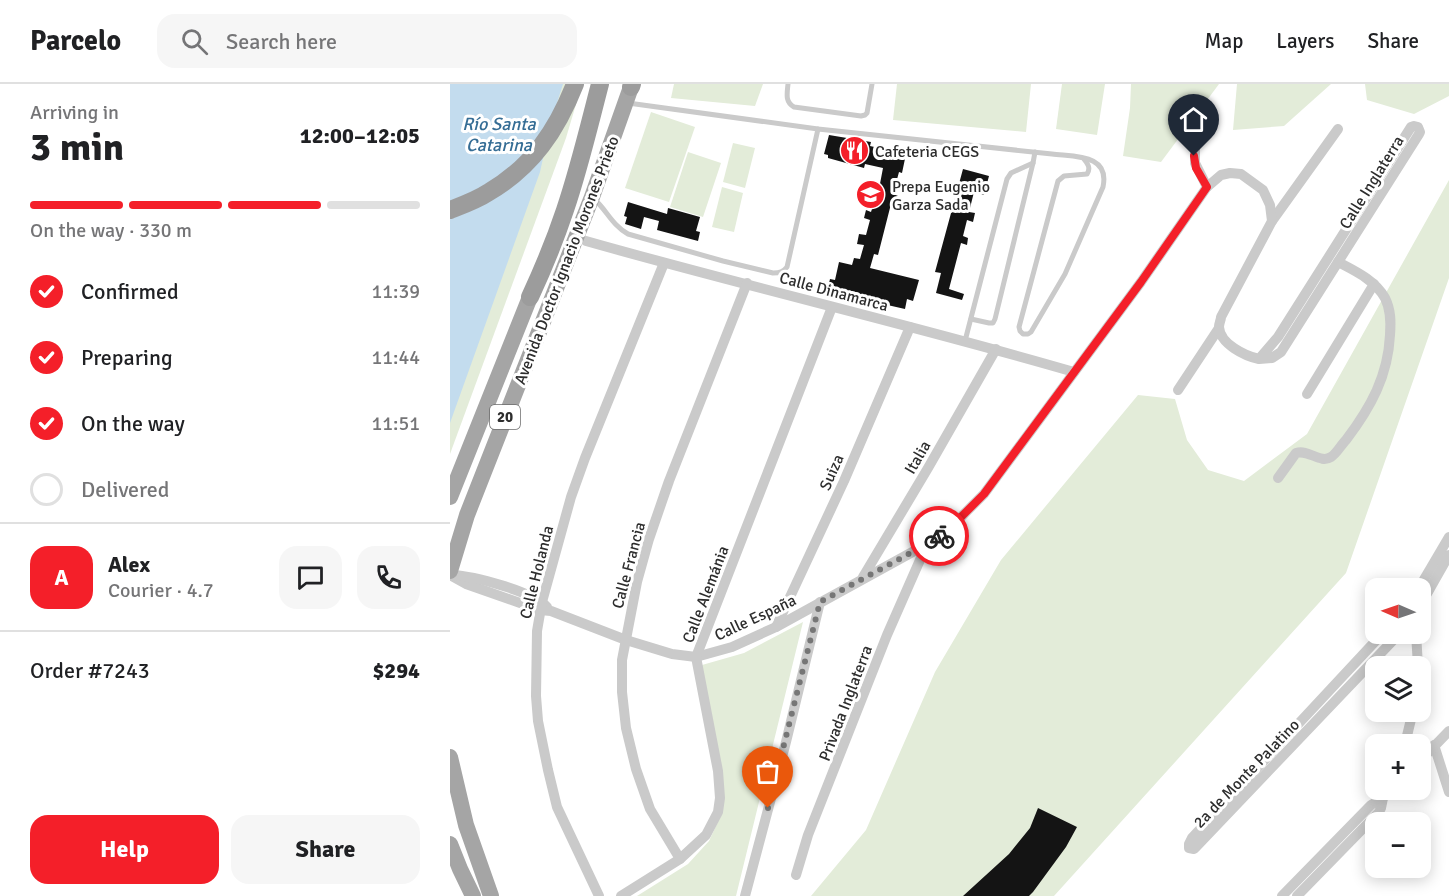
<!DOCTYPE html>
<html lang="en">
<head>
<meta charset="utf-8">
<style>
  :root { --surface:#fff; --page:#f6f6f6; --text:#202124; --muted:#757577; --line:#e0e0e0; --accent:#f41f29 }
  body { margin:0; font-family:Signika,sans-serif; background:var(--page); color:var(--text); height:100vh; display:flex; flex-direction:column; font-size:22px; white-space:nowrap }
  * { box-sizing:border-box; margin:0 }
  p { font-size:20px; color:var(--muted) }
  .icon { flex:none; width:33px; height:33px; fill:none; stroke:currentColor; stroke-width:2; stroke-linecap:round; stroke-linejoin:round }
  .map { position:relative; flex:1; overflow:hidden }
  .sheet { display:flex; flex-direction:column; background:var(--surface); width:450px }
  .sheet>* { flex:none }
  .needle { width:39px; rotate:272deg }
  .tools { position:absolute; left:915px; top:494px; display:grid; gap:12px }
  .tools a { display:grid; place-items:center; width:66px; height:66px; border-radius:12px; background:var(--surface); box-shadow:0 3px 15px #0003; font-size:30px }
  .pin { position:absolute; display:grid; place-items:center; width:51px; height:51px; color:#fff; margin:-62px -26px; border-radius:50% 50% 50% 0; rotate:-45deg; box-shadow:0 0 6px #0007 }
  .pin .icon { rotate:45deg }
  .courier { position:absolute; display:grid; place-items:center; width:60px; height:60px; margin:-30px; border:4px solid #f41f29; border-radius:50%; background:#fff; color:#222; box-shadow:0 2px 8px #0007 }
  .overview em { font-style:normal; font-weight:800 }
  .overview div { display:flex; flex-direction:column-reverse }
  .overview { display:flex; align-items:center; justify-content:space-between; height:102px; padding:0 30px }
  h1 { font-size:39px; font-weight:800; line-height:45px }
  .bar { display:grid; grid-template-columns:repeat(4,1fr); gap:9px 6px; align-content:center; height:72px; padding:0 30px }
  .bar i { height:8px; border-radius:4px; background:var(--line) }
  .bar .current { background:var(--accent) }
  .bar p { grid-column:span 4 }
  .line { display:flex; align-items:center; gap:15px; padding:0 30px; border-top:2px solid var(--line) }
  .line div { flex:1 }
  .round { display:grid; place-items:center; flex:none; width:63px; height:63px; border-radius:18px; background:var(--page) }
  ol { padding:0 30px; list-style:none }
  li { display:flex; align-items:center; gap:18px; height:66px }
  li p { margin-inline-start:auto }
  li .icon { padding:6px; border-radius:50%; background:var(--accent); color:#fff; stroke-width:4 }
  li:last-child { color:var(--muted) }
  li i { width:33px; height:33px; border:3px solid var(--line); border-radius:50% }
  .primary-button { display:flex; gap:12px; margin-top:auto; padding:12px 30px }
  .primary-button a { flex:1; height:69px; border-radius:18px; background:var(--accent); color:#fff; font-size:24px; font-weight:800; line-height:69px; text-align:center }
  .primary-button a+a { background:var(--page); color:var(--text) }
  header { display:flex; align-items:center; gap:36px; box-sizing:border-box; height:84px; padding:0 30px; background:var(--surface); border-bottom:2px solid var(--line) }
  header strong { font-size:28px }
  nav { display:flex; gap:33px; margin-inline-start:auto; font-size:21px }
  .search { width:420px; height:54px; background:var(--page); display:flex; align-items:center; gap:15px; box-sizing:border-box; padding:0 21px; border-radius:18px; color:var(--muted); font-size:22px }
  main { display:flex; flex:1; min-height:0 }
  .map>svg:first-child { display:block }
  .green { fill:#e3ecd9 }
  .water { fill:#c3dcee }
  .building { fill:#141414 }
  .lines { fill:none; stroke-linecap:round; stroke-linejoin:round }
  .service { stroke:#cacaca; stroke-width:5 }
  .minor { stroke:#cacaca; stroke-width:10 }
  .primary { stroke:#a5a5a5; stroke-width:16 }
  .trunk { stroke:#9c9c9c; stroke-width:18 }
  .done { stroke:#767676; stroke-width:6; stroke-dasharray:0 10.8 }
  .route { stroke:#f41f29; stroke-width:8 }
  .labels { text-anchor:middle; stroke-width:6; stroke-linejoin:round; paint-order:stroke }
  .shield { fill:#fff; stroke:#6c6c6c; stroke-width:1.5 }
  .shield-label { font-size:15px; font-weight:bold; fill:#2d2d2d }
  .poi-label { font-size:16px; fill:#2d2d2d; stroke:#fff; text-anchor:start }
  .street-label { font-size:16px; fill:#2d2d2d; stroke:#fff }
  .water-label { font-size:18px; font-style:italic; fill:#356d95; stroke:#fff }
</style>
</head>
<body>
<header>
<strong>Parcelo</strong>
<div class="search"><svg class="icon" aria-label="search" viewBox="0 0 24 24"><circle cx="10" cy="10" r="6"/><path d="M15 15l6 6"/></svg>Search here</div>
<nav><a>Map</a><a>Layers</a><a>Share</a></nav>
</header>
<main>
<section class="sheet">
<div class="overview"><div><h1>3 min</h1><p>Arriving in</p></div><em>12:00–12:05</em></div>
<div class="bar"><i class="current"></i><i class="current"></i><i class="current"></i><i></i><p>On the way · 330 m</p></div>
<ol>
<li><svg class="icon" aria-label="check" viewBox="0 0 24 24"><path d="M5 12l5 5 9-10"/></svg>Confirmed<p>11:39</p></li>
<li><svg class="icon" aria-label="check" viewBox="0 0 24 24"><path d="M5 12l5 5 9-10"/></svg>Preparing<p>11:44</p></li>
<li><svg class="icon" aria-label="check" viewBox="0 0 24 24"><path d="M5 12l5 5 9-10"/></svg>On the way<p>11:51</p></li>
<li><i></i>Delivered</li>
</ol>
<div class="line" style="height:108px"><b class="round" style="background:var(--accent);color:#fff">A</b><div><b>Alex</b><p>Courier · 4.7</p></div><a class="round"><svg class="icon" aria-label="chat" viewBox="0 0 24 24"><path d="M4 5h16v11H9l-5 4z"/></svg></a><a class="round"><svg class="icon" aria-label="phone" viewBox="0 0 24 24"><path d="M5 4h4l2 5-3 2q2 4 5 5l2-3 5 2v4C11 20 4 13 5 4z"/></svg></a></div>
<div class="line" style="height:78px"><div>Order #7243</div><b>$294</b></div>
<div class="primary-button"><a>Help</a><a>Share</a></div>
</section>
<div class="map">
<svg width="999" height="812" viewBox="0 0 999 812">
  <rect width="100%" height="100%" fill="#fff"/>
  <g class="green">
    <polygon points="0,0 132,0 116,54 0,370"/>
    <polygon points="224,0 313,0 305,22 221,14"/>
    <polygon points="447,0 581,0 576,48 443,36"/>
    <polygon points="612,0 655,0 647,51 606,45"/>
    <polygon points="681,0 769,0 711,78 673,72 680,24"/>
    <polygon points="787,0 881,0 834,42 783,46"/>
    <polygon points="915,0 999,0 999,12 964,30 917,16"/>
    <polygon points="201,28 245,43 219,118 175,104"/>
    <polygon points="283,59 305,64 295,104 273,98"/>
    <polygon points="238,68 271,79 253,133 220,123"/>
    <polygon points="999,96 999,194 896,489 604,812 361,812 416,746 485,588 551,476 688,311 725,315 737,356 758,386 794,397 857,350"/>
    <polygon points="272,103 293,109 284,148 262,143"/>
    <polygon points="353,538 286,812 187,812 238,780 259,757 273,727 252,581 294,569"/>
  </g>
  <polygon class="water" points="0,0 113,0 101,38 90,88 0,339"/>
  <g class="building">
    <polygon points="379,51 421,58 420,62 456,70 452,89 449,88 443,110 448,112 446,118 442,116 428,171 424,170 420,184 469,196 463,217 457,215 455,225 433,220 432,222 377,208 380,195 385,196 389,178 402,181 404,174 410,175 414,161 407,160 409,150 416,151 420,136 414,134 416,126 421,128 426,112 420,110 422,103 429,105 433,84 415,80 414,84 378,74 378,71 374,70"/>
    <polygon points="513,85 539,92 534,111 524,108 519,128 525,129 523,138 517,136 513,152 518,154 517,161 511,159 499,205 514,210 512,216 486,209 491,189 485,188"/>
    <polygon points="178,118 217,130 218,124 250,133 246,147 250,148 248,157 207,146 209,137 194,133 191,145 175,140 177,133 174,132"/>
    <polygon points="588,724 627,743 616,763 583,808 579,812 513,812 559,770 580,744"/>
  </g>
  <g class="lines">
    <g class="service">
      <path d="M 338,0 C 337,10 335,18 344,23 L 411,32 L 415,31 L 417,29 L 422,0"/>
      <path d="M 178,19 L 368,45 L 602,70 C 625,73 660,70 653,103 L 615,190 L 581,248 L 578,250 L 573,250 L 570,247 L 569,243 L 608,97 L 614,92 L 637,90 C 641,84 638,80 633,74"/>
      <path d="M 143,114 C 157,126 161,140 178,150 L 273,177 L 323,189 C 330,189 333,188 337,183 L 368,45"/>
      <polyline points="521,235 539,239 543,239 545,235 583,79 585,68"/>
      <polyline points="515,257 557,95 561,89 583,79"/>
    </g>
    <g class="minor">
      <polyline points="745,57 745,79 757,103"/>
      <polyline points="822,137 888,45"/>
      <path d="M 136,157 C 298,203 463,241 624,288"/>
      <polyline points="728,306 769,244"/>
      <polyline points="857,310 924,200"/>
      <path d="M 828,394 L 846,369 C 859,365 870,380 881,373 C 887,369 891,361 896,356 C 921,323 938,292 940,251 C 941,238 941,226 935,214 C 925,196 905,187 888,178"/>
      <path d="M 0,491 L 16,500 L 90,526 L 101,527 L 176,556 L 222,570 L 246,573 L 282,563 L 326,543 L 477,460 L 501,443 L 534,410 L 691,198 L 757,103 L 771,91 L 780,89 L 791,90 L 813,106 L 820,121 L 822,137 L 771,233 C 771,236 769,239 769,243 C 770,260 795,272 809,275 L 828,253 L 961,43 L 964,42 L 968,43 L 970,48 L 969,50 L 831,268 L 822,274 L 809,275"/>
      <path d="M 2,491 C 24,492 81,507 97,523"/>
      <polyline points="413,493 478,384 546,265"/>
      <polyline points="969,504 999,453"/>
      <polyline points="970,522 999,471"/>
      <polyline points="326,543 394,397 460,243"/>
      <polyline points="933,549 742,754 739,760 739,764 744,765 745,764 950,549"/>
      <polyline points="966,549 968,582"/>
      <polyline points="955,660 963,627"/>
      <polyline points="984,661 999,708"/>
      <polyline points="970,677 999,647"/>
      <polyline points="230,775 200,725 186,685 176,644 172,608 172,576 187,498 199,455 219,397 297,199"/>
      <polyline points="346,791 358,751 437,551 477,460"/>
      <polyline points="149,812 107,723 98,686 88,637 86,612 87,547 92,518 121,413 135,374 214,179"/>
      <polyline points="171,812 230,775 256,751 268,728 270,714 268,687 246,573 382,223"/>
      <polyline points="295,812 336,658 370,518"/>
      <polyline points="832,812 921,721 933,714"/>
      <polyline points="847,812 929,728 931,724 933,714 940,705"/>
    </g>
    <g class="primary">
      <polyline points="0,413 80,213"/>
      <polyline points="0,487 17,431 142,113 181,3"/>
      <polyline points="0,673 16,741 41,812"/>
      <polyline points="0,760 10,785 23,812"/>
    </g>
    <g class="trunk">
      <polyline points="181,3 182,0"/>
      <path d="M 0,126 C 13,121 27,116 39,108 C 82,83 107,46 125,0"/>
      <path d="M 80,213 C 93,185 105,156 115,126 C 129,85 139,42 150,0"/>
    </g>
  </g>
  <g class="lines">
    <polyline class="done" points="318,724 370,518 477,460 489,452"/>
    <polyline class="route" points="489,452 501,443 534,410 691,198 757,103 746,84 744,72"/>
  </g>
  <defs>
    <symbol id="restaurant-disc" viewBox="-11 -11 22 22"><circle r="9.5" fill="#f41f29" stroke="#fff"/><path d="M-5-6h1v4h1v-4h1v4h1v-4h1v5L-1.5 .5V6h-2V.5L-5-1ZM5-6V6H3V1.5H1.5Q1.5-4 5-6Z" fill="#fff"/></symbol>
    <symbol id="university-disc" viewBox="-11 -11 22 22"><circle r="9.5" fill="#f41f29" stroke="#fff"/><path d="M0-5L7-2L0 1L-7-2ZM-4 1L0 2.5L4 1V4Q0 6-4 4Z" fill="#fff"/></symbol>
  </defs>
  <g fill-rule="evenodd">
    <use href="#restaurant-disc" x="388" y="50" width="33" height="33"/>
    <use href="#university-disc" x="404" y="94" width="33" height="33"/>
  </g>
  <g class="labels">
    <rect class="shield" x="40" y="321" width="30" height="24" rx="4.5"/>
    <g class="shield-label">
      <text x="55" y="338">20</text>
    </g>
    <g class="poi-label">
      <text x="425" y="73">Cafeteria CEGS</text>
      <text x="442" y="108">Prepa Eugenio<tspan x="442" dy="18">Garza Sada</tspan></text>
    </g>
    <g class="street-label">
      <text transform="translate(921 98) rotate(-58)" y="6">Calle Inglaterra</text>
      <text transform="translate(116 176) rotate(-69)" y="6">Avenida Doctor Ignacio Morones Prieto</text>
      <text transform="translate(384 207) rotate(15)" y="6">Calle Dinamarca</text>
      <text transform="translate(467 373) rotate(-60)" y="6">Italia</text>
      <text transform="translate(381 388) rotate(-66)" y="6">Suiza</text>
      <text transform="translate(178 481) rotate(-75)" y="6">Calle Francia</text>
      <text transform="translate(86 488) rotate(-76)" y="6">Calle Holanda</text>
      <text transform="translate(255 510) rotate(-69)" y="6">Calle Alemánia</text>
      <text transform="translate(305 533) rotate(-25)" y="6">Calle España</text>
      <text transform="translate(395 619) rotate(-69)" y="6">Privada Inglaterra</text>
      <text transform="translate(796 689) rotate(-46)" y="6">2a de Monte Palatino</text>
    </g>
    <g class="water-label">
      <text x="49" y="46">Río Santa<tspan x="49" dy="21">Catarina</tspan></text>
    </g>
  </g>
</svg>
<div class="tools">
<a><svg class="needle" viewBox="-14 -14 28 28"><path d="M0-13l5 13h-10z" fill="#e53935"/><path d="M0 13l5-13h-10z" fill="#757577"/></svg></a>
<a><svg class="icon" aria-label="layers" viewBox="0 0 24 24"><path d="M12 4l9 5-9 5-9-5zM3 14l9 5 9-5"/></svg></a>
<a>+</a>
<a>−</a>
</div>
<div class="pin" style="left:318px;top:724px;background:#ea580c"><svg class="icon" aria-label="bag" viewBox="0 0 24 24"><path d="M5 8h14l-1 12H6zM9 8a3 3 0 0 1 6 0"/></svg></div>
<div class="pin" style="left:744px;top:72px;background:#1f2937"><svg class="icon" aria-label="home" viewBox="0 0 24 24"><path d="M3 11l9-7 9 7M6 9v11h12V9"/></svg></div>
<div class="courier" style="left:489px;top:452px"><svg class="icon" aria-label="bike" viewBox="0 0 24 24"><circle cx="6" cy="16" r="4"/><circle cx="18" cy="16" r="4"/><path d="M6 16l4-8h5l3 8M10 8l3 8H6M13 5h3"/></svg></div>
</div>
</main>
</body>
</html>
